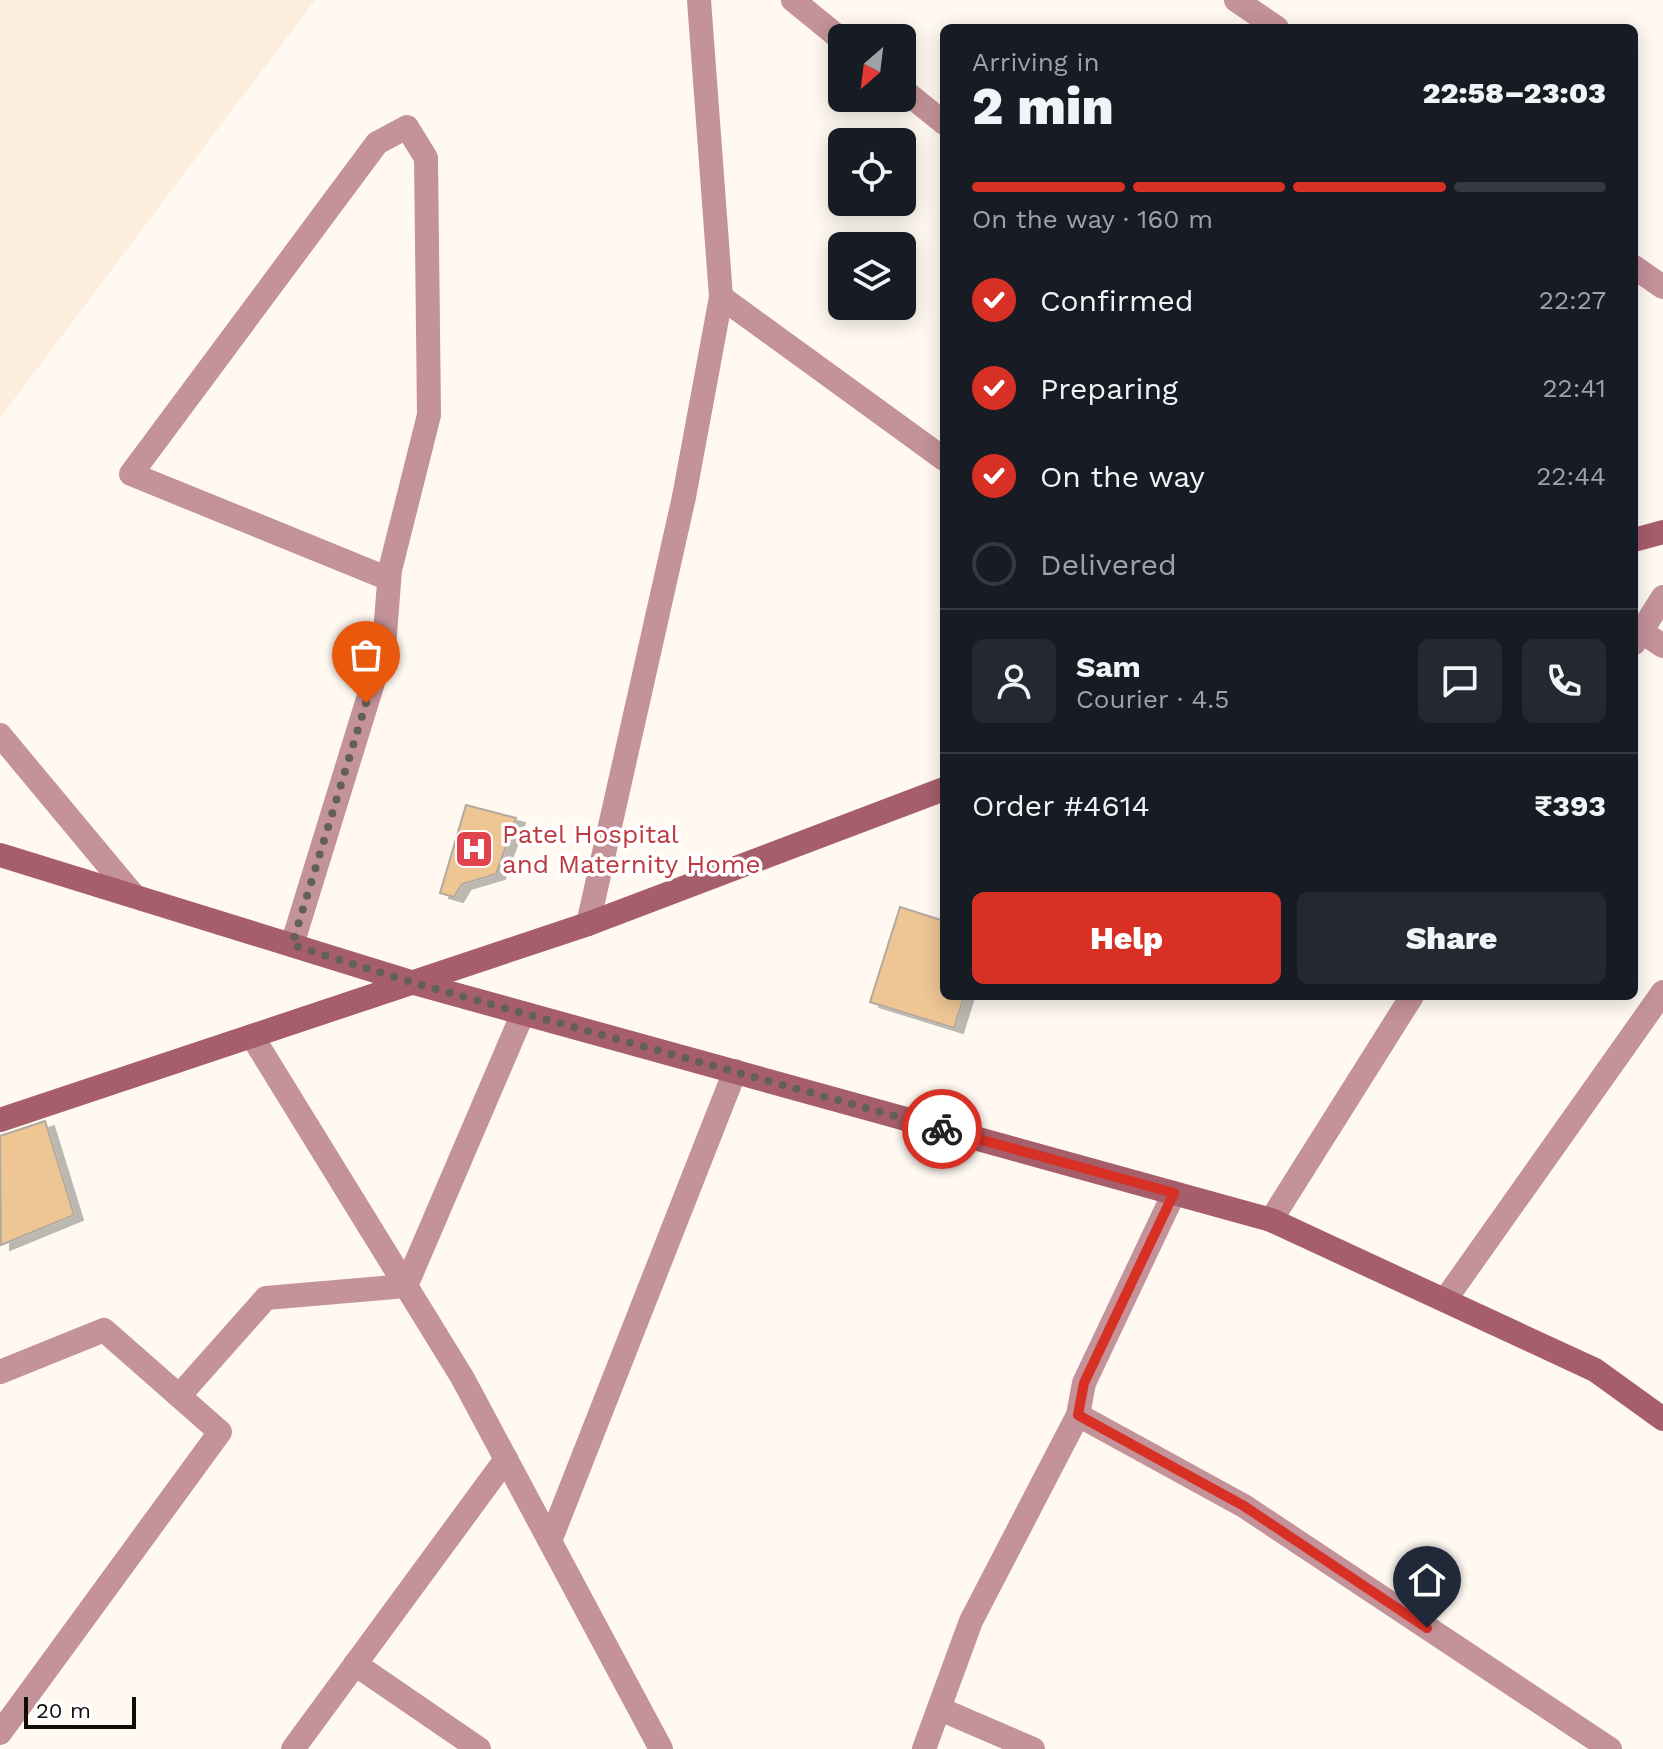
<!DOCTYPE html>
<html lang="en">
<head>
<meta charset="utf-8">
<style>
  :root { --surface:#171b24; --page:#242831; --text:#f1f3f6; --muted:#9ea1a6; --line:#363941; --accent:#d93025 }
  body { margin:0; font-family:"Work Sans",sans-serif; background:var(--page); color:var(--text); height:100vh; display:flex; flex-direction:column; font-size:30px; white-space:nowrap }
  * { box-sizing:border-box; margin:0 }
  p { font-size:26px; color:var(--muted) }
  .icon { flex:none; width:44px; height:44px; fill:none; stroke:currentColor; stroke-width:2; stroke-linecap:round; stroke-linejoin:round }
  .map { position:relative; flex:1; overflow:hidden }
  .details { position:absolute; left:940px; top:24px; width:698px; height:976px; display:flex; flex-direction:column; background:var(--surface); border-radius:12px; box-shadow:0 4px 20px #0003 }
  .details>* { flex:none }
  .needle { width:52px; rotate:208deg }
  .buttons { position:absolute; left:828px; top:24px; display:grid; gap:16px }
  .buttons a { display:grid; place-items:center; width:88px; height:88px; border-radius:12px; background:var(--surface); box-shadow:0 4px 20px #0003; font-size:40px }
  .scale { position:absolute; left:24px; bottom:20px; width:112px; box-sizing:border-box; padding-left:8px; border:4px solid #0f0c09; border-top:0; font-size:22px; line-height:28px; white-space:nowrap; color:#0f0c09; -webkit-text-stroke:6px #fff; paint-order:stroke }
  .pin { position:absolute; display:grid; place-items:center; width:68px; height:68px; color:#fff; margin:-82px -34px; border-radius:50% 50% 50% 0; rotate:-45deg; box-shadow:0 0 8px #0007 }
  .pin .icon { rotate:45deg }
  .courier { position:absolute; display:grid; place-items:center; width:80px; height:80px; margin:-40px; border:6px solid #d93025; border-radius:50%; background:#fff; color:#222; box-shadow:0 2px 10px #0007 }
  .head em { font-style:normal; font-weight:800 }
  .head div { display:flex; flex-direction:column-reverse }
  .head { display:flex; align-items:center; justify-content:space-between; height:136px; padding:0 32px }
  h1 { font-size:52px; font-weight:800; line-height:60px }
  .bar { display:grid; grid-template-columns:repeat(4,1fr); gap:12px 8px; align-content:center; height:96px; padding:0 32px }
  .bar i { height:10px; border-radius:6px; background:var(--line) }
  .bar .current { background:var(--accent) }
  .bar p { grid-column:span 4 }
  .line { display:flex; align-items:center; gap:20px; padding:0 32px; border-top:2px solid var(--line) }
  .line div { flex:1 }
  .round { display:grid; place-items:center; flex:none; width:84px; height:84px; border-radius:12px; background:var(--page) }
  ol { padding:0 32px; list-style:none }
  li { display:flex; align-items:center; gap:24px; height:88px }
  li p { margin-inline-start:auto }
  li .icon { padding:8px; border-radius:50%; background:var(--accent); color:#fff; stroke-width:4 }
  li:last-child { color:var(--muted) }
  li i { width:44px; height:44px; border:4px solid var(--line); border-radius:50% }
  .primary-button { display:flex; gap:16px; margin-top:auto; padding:16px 32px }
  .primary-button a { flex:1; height:92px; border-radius:12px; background:var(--accent); color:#fff; font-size:32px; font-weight:800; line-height:92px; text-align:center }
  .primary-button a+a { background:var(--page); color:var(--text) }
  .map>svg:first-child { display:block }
  .built { fill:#fceddc }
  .building { fill:#edc694; stroke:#b3aa9f; stroke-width:2; filter:url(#shadow) }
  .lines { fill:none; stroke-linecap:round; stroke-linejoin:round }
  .street { stroke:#c49299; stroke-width:24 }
  .secondary { stroke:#a65e6b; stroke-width:24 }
  .done { stroke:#635f5b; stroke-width:8; stroke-dasharray:0 14.4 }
  .route { stroke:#d93025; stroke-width:10 }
  .labels { text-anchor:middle; stroke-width:7; stroke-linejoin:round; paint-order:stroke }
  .health-label { font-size:26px; fill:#be3a42; stroke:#fff; text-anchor:start }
</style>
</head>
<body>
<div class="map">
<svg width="1663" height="1749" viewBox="0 0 1663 1749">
  <defs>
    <filter id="shadow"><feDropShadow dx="9" dy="5" stdDeviation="0" flood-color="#0004"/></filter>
  </defs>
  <rect width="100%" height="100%" fill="#fff9f2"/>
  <polygon class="built" points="0,0 315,0 0,418"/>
  <g class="building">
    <polygon points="466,805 516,818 496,874 462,884 454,897 440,893"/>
    <polygon points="900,907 944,921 944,996 964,996 954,1028 870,1002"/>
    <polygon points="45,1121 74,1215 1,1245 0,1136"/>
  </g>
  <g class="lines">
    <g class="street">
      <polyline points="793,0 842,40"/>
      <polyline points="1236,0 1277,28"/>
      <polyline points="902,89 944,123"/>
      <polyline points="1634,267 1663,287"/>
      <polyline points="721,297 944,459"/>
      <polyline points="1641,631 1663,646"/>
      <polyline points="1634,643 1663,597"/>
      <polyline points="0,735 134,896"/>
      <polyline points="588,924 684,497 721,297 699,0"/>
      <polyline points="292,945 384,647 390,570 429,415 426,158 407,127 377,143 131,474 389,579"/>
      <polyline points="252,1036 462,1377 661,1749"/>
      <polyline points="1271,1220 1412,996"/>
      <polyline points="1445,1300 1663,992"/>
      <polyline points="0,1372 104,1330 220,1432 0,1733"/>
      <polyline points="179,1396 266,1298 406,1286 523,1013"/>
      <polyline points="1078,1415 1244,1506 1610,1749"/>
      <polyline points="550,1541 735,1071"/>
      <polyline points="355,1664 479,1749"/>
      <polyline points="940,1709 1033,1749"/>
      <polyline points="293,1749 506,1459"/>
      <polyline points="924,1749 971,1621 1078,1415 1084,1383 1174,1193"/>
    </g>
    <g class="secondary">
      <polyline points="1634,540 1663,532"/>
      <polyline points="0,855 414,983 1271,1220 1595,1370 1663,1419"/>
      <polyline points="0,1120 588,924 944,789"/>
    </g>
  </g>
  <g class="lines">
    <polyline class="done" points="366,703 292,945 414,983 942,1129"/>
    <polyline class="route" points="942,1129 1174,1193 1084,1383 1078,1415 1244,1506 1427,1628"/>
  </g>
  <defs>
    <symbol id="hospital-square" viewBox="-11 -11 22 22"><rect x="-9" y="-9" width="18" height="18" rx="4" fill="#e0444e" stroke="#fff"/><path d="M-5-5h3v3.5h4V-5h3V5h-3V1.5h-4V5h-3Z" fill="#fff"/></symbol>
  </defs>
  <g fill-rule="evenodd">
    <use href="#hospital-square" x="452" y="827" width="44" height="44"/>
  </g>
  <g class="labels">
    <g class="health-label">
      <text x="502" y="843">Patel Hospital<tspan x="502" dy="30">and Maternity Home</tspan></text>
    </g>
  </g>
</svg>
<div class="buttons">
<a><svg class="needle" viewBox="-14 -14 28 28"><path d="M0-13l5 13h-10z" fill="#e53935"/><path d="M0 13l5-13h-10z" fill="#9ea1a6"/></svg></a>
<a><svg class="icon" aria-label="locate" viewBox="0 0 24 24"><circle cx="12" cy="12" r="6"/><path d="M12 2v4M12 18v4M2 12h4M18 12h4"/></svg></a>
<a><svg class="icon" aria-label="layers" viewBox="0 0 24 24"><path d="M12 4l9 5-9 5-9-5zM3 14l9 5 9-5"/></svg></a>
</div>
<div class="scale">20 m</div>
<div class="pin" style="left:366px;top:703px;background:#ea580c"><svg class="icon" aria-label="bag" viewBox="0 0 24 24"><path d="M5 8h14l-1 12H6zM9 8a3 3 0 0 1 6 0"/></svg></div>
<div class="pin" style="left:1427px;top:1628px;background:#1f2937"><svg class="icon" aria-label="home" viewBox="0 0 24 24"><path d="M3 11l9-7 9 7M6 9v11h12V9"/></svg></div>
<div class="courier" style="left:942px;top:1129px"><svg class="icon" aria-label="bike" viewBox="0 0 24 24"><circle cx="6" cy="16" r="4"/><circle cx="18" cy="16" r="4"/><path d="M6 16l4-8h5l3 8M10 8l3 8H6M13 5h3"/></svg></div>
<section class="details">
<div class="head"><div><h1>2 min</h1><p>Arriving in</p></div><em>22:58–23:03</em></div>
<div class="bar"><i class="current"></i><i class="current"></i><i class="current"></i><i></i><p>On the way · 160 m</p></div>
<ol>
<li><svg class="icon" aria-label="check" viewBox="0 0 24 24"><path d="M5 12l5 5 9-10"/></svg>Confirmed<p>22:27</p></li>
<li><svg class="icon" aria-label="check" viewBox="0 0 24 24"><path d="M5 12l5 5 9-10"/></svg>Preparing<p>22:41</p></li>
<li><svg class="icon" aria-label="check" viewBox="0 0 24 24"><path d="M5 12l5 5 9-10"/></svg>On the way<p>22:44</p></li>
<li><i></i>Delivered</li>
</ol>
<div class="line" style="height:144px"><a class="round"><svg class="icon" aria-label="person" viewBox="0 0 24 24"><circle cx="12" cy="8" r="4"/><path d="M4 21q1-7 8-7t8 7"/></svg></a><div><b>Sam</b><p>Courier · 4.5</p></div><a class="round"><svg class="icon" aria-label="chat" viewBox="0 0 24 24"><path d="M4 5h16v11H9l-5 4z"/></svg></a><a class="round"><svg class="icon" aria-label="phone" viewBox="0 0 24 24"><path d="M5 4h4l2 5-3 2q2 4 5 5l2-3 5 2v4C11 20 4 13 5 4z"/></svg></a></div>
<div class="line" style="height:104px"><div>Order #4614</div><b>₹393</b></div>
<div class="primary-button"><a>Help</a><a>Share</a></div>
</section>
</div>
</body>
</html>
